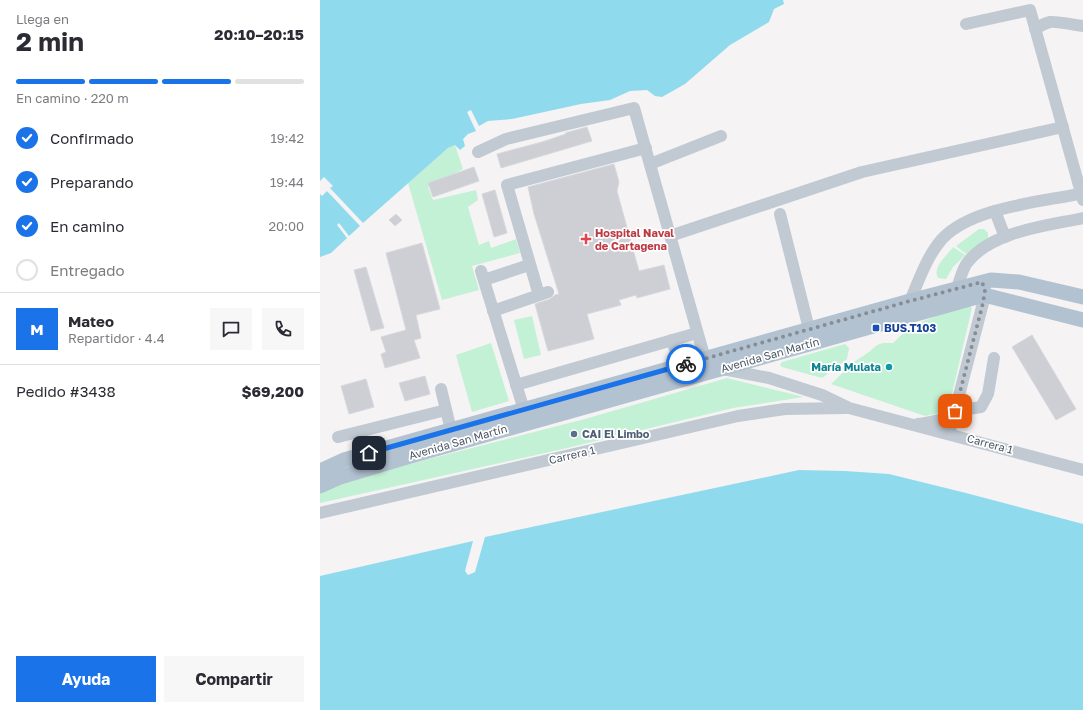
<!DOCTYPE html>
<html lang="es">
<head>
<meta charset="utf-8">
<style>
  :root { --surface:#fff; --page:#f7f7f7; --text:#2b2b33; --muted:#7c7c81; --line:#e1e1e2; --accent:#1a73e8 }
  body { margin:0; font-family:"Golos Text",sans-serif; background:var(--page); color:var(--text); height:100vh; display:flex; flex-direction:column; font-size:15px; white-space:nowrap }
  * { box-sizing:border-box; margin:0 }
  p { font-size:13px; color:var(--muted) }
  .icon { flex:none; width:22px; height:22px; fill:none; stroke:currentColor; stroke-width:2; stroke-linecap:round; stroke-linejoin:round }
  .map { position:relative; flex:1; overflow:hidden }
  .side { display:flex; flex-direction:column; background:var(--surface); width:320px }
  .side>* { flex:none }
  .pin { position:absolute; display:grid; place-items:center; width:34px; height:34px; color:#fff; margin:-17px; border-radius:8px; box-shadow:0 2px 6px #0006 }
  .courier { position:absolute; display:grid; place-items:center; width:40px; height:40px; margin:-20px; border:3px solid #1a73e8; border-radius:50%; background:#fff; color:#222; box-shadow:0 1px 5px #0007 }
  .head em { font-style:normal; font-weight:700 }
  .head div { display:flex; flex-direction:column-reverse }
  .head { display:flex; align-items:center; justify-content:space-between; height:68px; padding:0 16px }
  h1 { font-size:26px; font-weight:700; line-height:30px }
  .bar { display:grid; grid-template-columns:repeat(4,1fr); gap:6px 4px; align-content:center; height:48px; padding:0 16px }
  .bar i { height:5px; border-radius:3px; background:var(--line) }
  .bar .on { background:var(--accent) }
  .bar p { grid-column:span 4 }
  .line { display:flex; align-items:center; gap:10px; padding:0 16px; border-top:1px solid var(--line) }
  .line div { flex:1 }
  .round { display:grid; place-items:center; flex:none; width:42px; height:42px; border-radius:0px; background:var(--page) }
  ol { padding:0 16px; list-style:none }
  li { display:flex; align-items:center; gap:12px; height:44px }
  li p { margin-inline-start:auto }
  li .icon { padding:4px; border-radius:50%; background:var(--accent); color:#fff; stroke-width:4 }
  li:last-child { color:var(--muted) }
  li i { width:22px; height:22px; border:2px solid var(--line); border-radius:50% }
  .primary-button { display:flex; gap:8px; margin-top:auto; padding:8px 16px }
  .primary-button a { flex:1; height:46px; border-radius:0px; background:var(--accent); color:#fff; font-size:16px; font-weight:700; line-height:46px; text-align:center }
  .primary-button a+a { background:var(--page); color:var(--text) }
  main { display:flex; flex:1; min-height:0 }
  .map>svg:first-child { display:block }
  .green { fill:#c3f1d5 }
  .water { fill:#90daee }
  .building { fill:#cdcfd5; stroke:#d7d9de }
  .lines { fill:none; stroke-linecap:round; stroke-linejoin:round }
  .minor { stroke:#c1cad2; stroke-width:12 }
  .major { stroke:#b3c2d1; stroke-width:15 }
  .done { stroke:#868d94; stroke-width:4; stroke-dasharray:0 7.2 }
  .route { stroke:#1a73e8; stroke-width:5 }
  .health-dot { fill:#e0444e; stroke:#fff; stroke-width:1.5 }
  .transit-dot { fill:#1a4fb4; stroke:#fff; stroke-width:1.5 }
  .culture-dot { fill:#0f9aa8; stroke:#fff; stroke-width:1.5 }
  .service-dot { fill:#5c6f8a; stroke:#fff; stroke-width:1.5 }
  .labels { text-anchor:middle; stroke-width:3.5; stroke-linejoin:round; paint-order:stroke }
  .health-label { font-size:11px; font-weight:bold; fill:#be3a42; stroke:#fff; text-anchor:start }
  .transit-label { font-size:11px; font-weight:bold; fill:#164399; stroke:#fff; text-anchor:start }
  .street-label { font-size:11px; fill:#4a5661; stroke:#fff }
  .culture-label { font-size:11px; font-weight:bold; fill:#0d838f; stroke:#fff; text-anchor:end }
  .service-label { font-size:11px; font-weight:bold; fill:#4e5e75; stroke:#fff; text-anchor:start }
</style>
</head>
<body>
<main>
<section class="side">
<div class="head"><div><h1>2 min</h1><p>Llega en</p></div><em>20:10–20:15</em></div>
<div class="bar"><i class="on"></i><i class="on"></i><i class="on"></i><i></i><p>En camino · 220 m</p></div>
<ol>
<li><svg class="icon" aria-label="check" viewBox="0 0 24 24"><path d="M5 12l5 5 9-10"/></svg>Confirmado<p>19:42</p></li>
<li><svg class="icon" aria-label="check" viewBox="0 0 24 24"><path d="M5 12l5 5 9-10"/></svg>Preparando<p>19:44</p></li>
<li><svg class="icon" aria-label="check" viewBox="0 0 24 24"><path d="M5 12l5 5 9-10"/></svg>En camino<p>20:00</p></li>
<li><i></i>Entregado</li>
</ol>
<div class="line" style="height:72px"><b class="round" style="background:var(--accent);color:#fff">M</b><div><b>Mateo</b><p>Repartidor · 4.4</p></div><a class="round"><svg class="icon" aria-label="chat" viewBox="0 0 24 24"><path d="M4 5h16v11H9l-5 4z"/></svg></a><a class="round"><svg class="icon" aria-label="phone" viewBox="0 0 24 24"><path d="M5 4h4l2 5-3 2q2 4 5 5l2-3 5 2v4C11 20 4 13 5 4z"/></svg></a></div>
<div class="line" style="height:52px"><div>Pedido #3438</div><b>$69,200</b></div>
<div class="primary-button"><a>Ayuda</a><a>Compartir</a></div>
</section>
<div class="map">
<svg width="763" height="710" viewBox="0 0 763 710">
  <rect width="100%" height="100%" fill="#f5f3f3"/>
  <g class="green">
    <polygon points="135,145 143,169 108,187 113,200 156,190 158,200 148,207 159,245 169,241 171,248 196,239 200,253 152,266 159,290 122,300 88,183 128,148"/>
    <polygon points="659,229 664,229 668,233 668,238 646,254 636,246"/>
    <path d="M 633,247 L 645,255 L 633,267 L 626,279 L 618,278 C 612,267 627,256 633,247 Z"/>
    <polygon points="646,304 652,308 630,402 619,413 605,416 511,384 534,362 549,352 557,345 563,343 573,343 591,326"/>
    <polygon points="212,316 221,355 204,359 194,320"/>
    <polygon points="171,343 189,401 152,412 136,355"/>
    <polygon points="525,344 529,348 527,359 502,378 462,367 460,365 462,362"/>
    <polygon points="407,378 484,397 413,408 243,449 0,503 0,493 20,482 265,419"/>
  </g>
  <g class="water">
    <polygon points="0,0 463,0 464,4 454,9 449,22 410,45 365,84 342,97 335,96 327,90 310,91 290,100 261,104 192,119 168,121 159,126 151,110 147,112 156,131 148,134 143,139 145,146 140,150 135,145 128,148 43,223 10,188 13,186 4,177 0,181"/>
    <polygon points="7,191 40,226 29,236 19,223 17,225 27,238 11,253 0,257 0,194 2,196"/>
    <polygon points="479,470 525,471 569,474 646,493 763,524 763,710 0,710 0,576 153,541 145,571 148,575 155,572 165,537"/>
  </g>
  <g class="building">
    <polygon points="267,127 272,141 181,168 177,154 222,142 246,134 245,133"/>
    <polygon points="294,164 299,182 297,191 319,271 344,265 350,289 317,298 316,295 299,300 301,305 267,314 274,339 228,351 215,304 230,299 235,295 239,294 214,214 208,187"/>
    <polygon points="154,167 159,181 113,197 108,183"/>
    <polygon points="175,190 187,233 174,237 162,194"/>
    <polygon points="76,214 82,220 75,226 69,220"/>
    <polygon points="102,243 120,309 96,315 101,338 94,340 100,358 65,368 61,354 66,352 61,337 86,330 66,253"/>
    <polygon points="46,267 64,328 51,331 34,270"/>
    <polygon points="712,335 756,409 736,420 692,347"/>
    <polygon points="105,376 110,394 85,401 79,383"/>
    <polygon points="46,379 54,407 29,414 21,386"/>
  </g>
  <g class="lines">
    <g class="minor">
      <polyline points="646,24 710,10 763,200"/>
      <path d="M 715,29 C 720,26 725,23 730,22 C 736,21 755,25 763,26"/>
      <polyline points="158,152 186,139 314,108 385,359 403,369 449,378 502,395 529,408 763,470"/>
      <polyline points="330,164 401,136"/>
      <polyline points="675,211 685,237"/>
      <polyline points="460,214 489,329"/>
      <polyline points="350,236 542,172 743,127"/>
      <polyline points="161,271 204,410"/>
      <polyline points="164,280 209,265"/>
      <path d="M 637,288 C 640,280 642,270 647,263 C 671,231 727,226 763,218"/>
      <polyline points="219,295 187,185 326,148"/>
      <path d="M 590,301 C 599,280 607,256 622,239 C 652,207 722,202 763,193"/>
      <polyline points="173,311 228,292"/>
      <polyline points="352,340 360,365"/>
      <polyline points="196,385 377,333"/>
      <polyline points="121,389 131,430"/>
      <polyline points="635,411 661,407 668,394 674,358"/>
      <path d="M 598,424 C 615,421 626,422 635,406"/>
      <polyline points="629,434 663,303 665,290 664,288"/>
      <polyline points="18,437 126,410"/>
      <polyline points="0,513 418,416 465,409 526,408"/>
    </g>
    <g class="major">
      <polyline points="0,471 24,460 590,301 671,280 699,282 763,297"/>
      <polyline points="0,486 20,477 87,457 664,295 763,320"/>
    </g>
  </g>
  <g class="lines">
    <polyline class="done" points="366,364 590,301 662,282 665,290 663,303 635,411"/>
    <polyline class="route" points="49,453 366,364"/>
  </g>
  <path class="health-dot" d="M264 233h4v4h4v4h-4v4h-4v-4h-4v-4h4z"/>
  <rect class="transit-dot" x="552" y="324" width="8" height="8" rx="2"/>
  <circle class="culture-dot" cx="569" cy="367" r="4"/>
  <circle class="service-dot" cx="254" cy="434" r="4"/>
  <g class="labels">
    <g class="health-label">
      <text x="275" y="237">Hospital Naval<tspan x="275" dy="13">de Cartagena</tspan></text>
    </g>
    <g class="transit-label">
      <text x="564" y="332">BUS.T103</text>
    </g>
    <g class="street-label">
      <text transform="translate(450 355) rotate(-16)" y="4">Avenida San Martín</text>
      <text transform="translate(138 442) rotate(-16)" y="4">Avenida San Martín</text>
      <text transform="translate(670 444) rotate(15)" y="4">Carrera 1</text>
      <text transform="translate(252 455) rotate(-13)" y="4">Carrera 1</text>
    </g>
    <g class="culture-label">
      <text x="561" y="371">María Mulata</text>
    </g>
    <g class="service-label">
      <text x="262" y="438">CAI El Limbo</text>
    </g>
  </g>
</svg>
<div class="pin" style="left:635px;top:411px;background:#ea580c"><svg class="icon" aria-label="bag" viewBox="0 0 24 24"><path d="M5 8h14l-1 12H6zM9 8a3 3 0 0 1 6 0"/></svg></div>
<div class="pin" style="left:49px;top:453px;background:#1f2937"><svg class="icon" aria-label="home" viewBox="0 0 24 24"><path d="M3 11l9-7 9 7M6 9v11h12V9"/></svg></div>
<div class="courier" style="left:366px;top:364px"><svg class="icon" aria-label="bike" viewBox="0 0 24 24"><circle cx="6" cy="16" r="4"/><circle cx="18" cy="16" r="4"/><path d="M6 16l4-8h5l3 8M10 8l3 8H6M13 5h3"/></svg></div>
</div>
</main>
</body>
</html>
